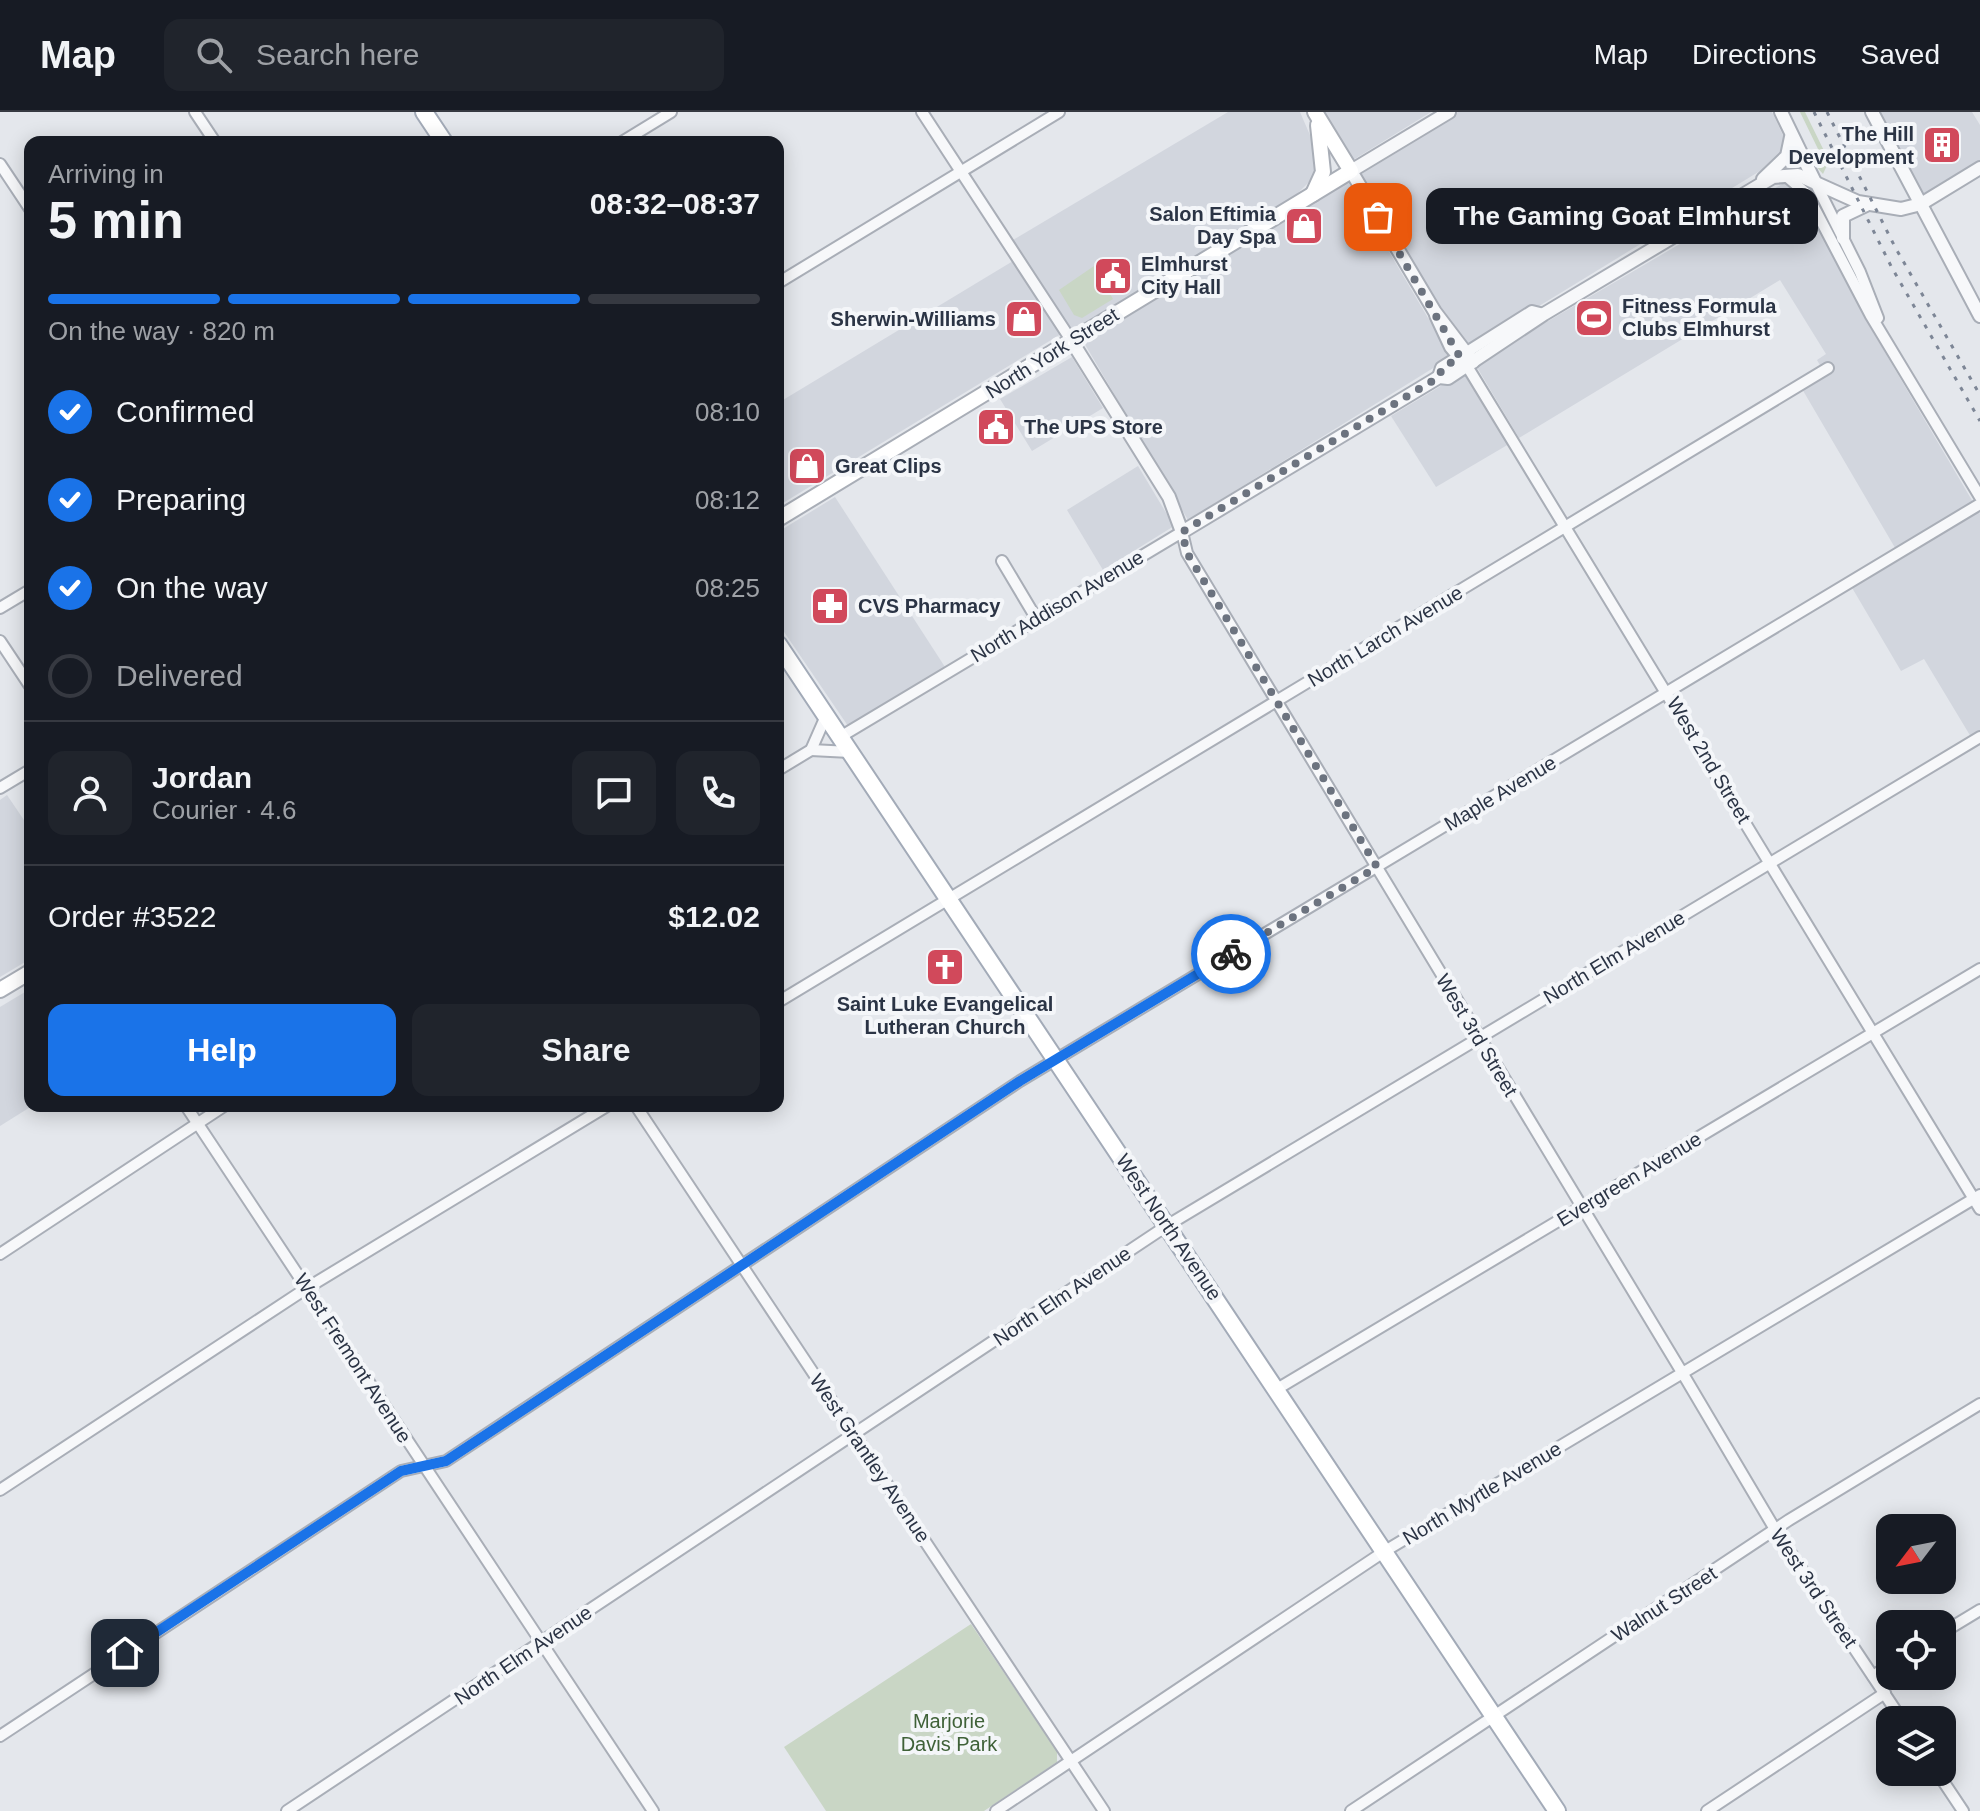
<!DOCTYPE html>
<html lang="en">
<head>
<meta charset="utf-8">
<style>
  :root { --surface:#171b24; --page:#20242c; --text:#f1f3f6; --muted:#9ea1a6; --line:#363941; --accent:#1a73e8 }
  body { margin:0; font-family:Helvetica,sans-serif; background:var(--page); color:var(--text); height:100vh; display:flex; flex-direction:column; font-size:30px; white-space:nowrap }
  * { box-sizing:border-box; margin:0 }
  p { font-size:26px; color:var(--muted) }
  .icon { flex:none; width:44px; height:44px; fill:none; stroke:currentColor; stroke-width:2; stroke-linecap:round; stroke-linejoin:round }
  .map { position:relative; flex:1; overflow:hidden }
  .details { position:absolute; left:24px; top:24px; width:760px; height:976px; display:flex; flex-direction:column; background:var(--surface); border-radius:16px; box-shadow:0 4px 20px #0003 }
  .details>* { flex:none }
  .needle { width:52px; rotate:238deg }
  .buttons { position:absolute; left:1876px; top:1402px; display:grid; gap:16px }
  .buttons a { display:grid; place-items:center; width:80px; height:80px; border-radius:16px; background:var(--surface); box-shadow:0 4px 20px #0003; font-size:40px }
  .pin { position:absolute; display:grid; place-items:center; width:68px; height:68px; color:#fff; margin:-34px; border-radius:16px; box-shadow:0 4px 12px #0006 }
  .courier { position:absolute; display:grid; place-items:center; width:80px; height:80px; margin:-40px; border:6px solid #1a73e8; border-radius:50%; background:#fff; color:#222; box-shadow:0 2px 10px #0007 }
  .bubble { position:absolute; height:56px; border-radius:16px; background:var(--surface); box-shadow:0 4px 20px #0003; font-size:26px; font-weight:700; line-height:56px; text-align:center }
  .overview em { font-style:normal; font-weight:700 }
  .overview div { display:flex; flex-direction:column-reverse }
  .overview { display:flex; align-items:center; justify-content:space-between; height:136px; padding:0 24px }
  h1 { font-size:52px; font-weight:700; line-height:60px }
  .bar { display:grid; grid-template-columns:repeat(4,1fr); gap:12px 8px; align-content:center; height:96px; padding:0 24px }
  .bar i { height:10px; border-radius:6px; background:var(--line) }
  .bar .selected { background:var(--accent) }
  .bar p { grid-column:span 4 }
  .line { display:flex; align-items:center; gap:20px; padding:0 24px; border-top:2px solid var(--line) }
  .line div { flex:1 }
  .round { display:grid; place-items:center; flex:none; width:84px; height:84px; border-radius:16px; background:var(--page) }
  ol { padding:0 24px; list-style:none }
  li { display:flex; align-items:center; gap:24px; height:88px }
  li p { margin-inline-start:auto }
  li .icon { padding:8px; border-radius:50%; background:var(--accent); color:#fff; stroke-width:4 }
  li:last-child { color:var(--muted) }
  li i { width:44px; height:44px; border:4px solid var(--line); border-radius:50% }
  .action { display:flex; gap:16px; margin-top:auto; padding:16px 24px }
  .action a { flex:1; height:92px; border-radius:16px; background:var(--accent); color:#fff; font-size:32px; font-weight:700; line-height:92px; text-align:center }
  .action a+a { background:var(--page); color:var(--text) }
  header { display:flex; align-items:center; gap:48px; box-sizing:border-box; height:112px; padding:0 40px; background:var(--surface); border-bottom:2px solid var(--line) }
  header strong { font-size:38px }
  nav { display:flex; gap:44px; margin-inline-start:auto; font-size:28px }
  .search { width:560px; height:72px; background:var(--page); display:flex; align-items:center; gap:20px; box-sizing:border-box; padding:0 28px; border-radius:16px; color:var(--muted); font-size:30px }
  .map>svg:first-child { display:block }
  .built { fill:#d2d6de }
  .green { fill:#c9d6c5 }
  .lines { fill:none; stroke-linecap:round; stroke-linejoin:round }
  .minor-casing { stroke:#a9aeb7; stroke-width:14 }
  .tertiary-casing { stroke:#a9aeb7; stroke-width:16 }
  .secondary-casing { stroke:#a9aeb7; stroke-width:18 }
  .primary-casing { stroke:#a3abb8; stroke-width:20 }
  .minor { stroke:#f7f8fa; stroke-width:10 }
  .tertiary { stroke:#f7f8fa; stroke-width:12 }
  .secondary { stroke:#fff; stroke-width:14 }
  .primary { stroke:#fff; stroke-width:16 }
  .rail { stroke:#7d8696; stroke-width:3; stroke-dasharray:4 8; stroke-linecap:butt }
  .done { stroke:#6c737f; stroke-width:8; stroke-dasharray:0 14.4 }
  .route { stroke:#1a73e8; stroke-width:10 }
  .labels { text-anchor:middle; stroke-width:8; stroke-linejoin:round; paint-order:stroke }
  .poi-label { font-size:20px; font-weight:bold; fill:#2b3445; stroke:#f4f6f9; text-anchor:start }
  .street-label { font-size:20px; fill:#2b3445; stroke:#f4f6f9 }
  .park-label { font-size:20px; fill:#3f6138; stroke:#f4f6f9 }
</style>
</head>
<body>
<header>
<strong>Map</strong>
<div class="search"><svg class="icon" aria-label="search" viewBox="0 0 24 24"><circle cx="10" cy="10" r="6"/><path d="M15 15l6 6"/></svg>Search here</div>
<nav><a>Map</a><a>Directions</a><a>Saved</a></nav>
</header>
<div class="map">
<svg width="1980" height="1699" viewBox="0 0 1980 1699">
  <rect width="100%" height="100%" fill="#e4e7ec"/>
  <g class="built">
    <polygon points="1228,0 1300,0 1319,44 1312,67 1296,83 1071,219 1013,128"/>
    <polygon points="1323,0 1431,0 1353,48"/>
    <polygon points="1458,0 1772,0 1791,40 1467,238 1358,59"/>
    <polygon points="1878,0 1972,0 1980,13 1980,49 1921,85"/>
    <polygon points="1348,70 1451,245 1188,408 1083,229"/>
    <polygon points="1784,71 1793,72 1799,80 1870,215 1980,402 1980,620 1971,625 1924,547 1901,559 1851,474 1901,446 1798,270 1821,255 1817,248 1826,242 1780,168 1519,326 1475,252"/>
    <polygon points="1013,149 1061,222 778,394 778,291"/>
    <polygon points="1072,245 1103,296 1032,339 1000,287"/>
    <polygon points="1464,260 1509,332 1436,375 1391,304"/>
    <polygon points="1138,354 1174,414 1103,458 1067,398"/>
    <polygon points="835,385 945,555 848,614 778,511 778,420"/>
    <polygon points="7,683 30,717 30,847 0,865 0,688"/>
    <polygon points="30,877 32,994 0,1014 0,895"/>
  </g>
  <g class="green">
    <polygon points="1800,0 1805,0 1829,49 1823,62 1814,52 1818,37"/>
    <polygon points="1094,154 1113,187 1082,206 1074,203 1059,178"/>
    <polygon points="971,1512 1057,1639 1057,1650 984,1699 826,1699 784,1635"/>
  </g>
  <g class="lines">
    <defs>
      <g id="minor">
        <polyline points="195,0 215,30"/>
        <polyline points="922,0 1071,228"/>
        <polyline points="622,30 671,0"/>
        <polyline points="0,52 30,97"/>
        <polyline points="1785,63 1807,82 1871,204 1980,385"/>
        <polyline points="1815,70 1860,160 1878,206"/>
        <polyline points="778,171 1059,0"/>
        <polyline points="1467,240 1532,199 1544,202"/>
        <polyline points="1467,254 1980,1097"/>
        <polyline points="1002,449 1036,506"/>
        <polyline points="0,496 30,478"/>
        <polyline points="0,529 30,574"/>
        <polyline points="840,625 1182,420 1187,441 1683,1262 1776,1419 1902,1608"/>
        <polyline points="811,638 850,640"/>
        <polyline points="778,658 811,638 826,604"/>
        <polyline points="0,676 30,658"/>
        <polyline points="778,890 1828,256"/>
        <polyline points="186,994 653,1699"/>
        <polyline points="636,994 1104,1699"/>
        <polyline points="0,1142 224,994"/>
        <polyline points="1277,1277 1980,857"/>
        <polyline points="0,1378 307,1176 607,994"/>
        <polyline points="1942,1521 1980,1498"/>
        <polyline points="1873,1564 1890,1553"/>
        <polyline points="0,1624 401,1359 446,1349 1020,969 1980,392"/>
        <polyline points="1937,1660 1963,1699"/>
        <polyline points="287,1699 1168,1113 1980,625"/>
        <polyline points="996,1699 1385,1439 1980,1083"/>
        <polyline points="1351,1699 1789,1408 1980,1292"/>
        <polyline points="1707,1699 1885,1581"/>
      </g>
      <g id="tertiary">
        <polyline points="1449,0 1351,59 1435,200 1473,250"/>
        <polyline points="1781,0 1815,70"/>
        <polyline points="1872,0 1980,204"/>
        <polyline points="1763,67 1787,44 1791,25"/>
        <polyline points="1843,126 1843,104 1866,93"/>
        <polyline points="1436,203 1451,235 1467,254"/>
        <polyline points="1071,228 1169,385 1182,420 1439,265 1448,266 1544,202 1773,65 1798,63 1858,90 1901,97 1921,92 1980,56"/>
        <polyline points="1439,265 1442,256 1466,241"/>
      </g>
      <g id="secondary">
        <polyline points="1313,82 1323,60 1318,13"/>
        <polyline points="778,407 1351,59 1315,0"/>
        <polyline points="0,878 30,860"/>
      </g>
      <g id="primary">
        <polyline points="424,0 444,30"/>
        <polyline points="778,532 1557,1699"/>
      </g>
    </defs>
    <use href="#minor" class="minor-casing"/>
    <use href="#tertiary" class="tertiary-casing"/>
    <use href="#secondary" class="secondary-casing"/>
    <use href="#primary" class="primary-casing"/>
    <use href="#minor" class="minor"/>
    <use href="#tertiary" class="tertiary"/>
    <use href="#secondary" class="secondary"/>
    <use href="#primary" class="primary"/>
    <g class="rail">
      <polyline points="1814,0 1892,156 1980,309"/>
      <polyline points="1827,0 1895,135 1980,283"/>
    </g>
  </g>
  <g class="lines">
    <polyline class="done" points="1231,842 1377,755 1187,441 1182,420 1439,265 1442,256 1460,245 1378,105"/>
    <polyline class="route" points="125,1541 401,1359 446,1349 1020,969 1231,842"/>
  </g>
  <defs>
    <symbol id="building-square" viewBox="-11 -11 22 22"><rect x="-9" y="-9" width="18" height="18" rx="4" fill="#d1495b" stroke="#f4f6f9"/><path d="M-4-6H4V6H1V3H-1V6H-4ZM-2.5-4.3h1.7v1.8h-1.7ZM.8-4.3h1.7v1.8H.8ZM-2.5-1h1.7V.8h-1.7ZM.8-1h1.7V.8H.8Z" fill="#fff"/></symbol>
    <symbol id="shop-square" viewBox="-11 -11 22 22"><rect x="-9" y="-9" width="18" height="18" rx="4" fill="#d1495b" stroke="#f4f6f9"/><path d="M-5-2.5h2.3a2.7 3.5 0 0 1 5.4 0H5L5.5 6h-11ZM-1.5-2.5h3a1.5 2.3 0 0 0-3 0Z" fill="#fff"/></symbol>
    <symbol id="civic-square" viewBox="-11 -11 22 22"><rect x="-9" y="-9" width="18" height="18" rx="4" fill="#d1495b" stroke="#f4f6f9"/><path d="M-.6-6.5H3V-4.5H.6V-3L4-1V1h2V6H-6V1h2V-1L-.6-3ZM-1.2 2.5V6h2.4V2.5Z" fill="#fff"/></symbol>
    <symbol id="stadium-square" viewBox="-11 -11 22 22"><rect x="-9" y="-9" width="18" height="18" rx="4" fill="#d1495b" stroke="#f4f6f9"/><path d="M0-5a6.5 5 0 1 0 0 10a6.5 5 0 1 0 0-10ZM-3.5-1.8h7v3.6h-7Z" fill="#fff"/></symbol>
    <symbol id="pharmacy-square" viewBox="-11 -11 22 22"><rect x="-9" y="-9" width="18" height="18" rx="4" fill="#d1495b" stroke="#f4f6f9"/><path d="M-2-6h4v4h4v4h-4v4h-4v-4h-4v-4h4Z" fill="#fff"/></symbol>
    <symbol id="church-square" viewBox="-11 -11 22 22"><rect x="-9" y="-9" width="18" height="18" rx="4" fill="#d1495b" stroke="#f4f6f9"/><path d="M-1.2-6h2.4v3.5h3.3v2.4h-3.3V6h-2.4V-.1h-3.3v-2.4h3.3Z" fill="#fff"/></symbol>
  </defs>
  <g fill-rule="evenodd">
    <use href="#building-square" x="1920" y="11" width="44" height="44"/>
    <use href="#shop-square" x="1282" y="92" width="44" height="44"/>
    <use href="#civic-square" x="1091" y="142" width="44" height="44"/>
    <use href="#stadium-square" x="1572" y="184" width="44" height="44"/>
    <use href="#shop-square" x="1002" y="185" width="44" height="44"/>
    <use href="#civic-square" x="974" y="293" width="44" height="44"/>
    <use href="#shop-square" x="785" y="332" width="44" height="44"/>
    <use href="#pharmacy-square" x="808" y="472" width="44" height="44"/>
    <use href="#church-square" x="923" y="833" width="44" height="44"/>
  </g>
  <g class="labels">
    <g class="poi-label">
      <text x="1914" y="29" text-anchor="end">The Hill<tspan x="1914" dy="23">Development</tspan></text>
      <text x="1276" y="109" text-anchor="end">Salon Eftimia<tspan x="1276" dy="23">Day Spa</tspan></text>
      <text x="1141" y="159">Elmhurst<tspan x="1141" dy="23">City Hall</tspan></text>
      <text x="1622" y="201">Fitness Formula<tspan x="1622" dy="23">Clubs Elmhurst</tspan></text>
      <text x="996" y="214" text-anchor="end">Sherwin-Williams</text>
      <text x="1024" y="322">The UPS Store</text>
      <text x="835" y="361">Great Clips</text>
      <text x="858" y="501">CVS Pharmacy</text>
      <text x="945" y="899" text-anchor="middle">Saint Luke Evangelical<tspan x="945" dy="23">Lutheran Church</tspan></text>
    </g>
    <g class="street-label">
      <text transform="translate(1052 241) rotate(-32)" y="7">North York Street</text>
      <text transform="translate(1057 494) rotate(-31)" y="7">North Addison Avenue</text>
      <text transform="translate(1385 524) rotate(-31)" y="7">North Larch Avenue</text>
      <text transform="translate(1709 648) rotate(59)" y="7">West 2nd Street</text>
      <text transform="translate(1500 681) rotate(-31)" y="7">Maple Avenue</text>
      <text transform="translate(1614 845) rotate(-31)" y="7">North Elm Avenue</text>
      <text transform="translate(1477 923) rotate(59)" y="7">West 3rd Street</text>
      <text transform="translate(1629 1067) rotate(-31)" y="7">Evergreen Avenue</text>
      <text transform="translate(1169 1115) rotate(56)" y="7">West North Avenue</text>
      <text transform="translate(1062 1184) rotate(-34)" y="7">North Elm Avenue</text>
      <text transform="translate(353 1246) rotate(57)" y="7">West Fremont Avenue</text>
      <text transform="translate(870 1346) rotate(56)" y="7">West Grantley Avenue</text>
      <text transform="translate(1482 1381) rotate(-31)" y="7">North Myrtle Avenue</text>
      <text transform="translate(1814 1476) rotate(56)" y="7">West 3rd Street</text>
      <text transform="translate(1664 1492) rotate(-33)" y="7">Walnut Street</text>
      <text transform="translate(523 1543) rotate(-34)" y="7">North Elm Avenue</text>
    </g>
    <g class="park-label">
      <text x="949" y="1616">Marjorie<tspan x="949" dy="23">Davis Park</tspan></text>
    </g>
  </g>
</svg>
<div class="buttons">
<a><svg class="needle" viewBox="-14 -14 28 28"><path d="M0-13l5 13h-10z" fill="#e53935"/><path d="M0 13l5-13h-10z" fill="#9ea1a6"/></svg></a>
<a><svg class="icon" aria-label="locate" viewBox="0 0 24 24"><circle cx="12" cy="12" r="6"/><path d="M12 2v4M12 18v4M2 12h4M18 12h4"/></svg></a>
<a><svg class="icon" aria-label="layers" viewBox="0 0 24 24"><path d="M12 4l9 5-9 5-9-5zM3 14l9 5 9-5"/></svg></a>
</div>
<div class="pin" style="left:1378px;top:105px;background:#ea580c"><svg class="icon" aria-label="bag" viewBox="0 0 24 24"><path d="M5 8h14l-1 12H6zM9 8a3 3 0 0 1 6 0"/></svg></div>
<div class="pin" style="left:125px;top:1541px;background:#1f2937"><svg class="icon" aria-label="home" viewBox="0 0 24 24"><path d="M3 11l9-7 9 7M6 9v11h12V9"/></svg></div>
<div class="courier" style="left:1231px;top:842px"><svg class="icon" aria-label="bike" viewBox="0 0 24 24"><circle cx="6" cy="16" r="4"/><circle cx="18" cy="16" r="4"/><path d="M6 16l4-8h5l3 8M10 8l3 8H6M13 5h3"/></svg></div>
<div class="bubble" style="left:1426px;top:76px;width:392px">The Gaming Goat Elmhurst</div>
<section class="details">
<div class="overview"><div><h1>5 min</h1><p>Arriving in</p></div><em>08:32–08:37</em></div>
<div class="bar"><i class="selected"></i><i class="selected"></i><i class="selected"></i><i></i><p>On the way · 820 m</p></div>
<ol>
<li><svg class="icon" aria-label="check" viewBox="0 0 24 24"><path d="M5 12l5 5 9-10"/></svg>Confirmed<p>08:10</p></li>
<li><svg class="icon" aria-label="check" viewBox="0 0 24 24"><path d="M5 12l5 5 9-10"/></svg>Preparing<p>08:12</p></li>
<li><svg class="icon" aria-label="check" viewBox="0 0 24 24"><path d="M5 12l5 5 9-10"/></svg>On the way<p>08:25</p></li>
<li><i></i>Delivered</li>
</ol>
<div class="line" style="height:144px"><a class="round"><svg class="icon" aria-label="person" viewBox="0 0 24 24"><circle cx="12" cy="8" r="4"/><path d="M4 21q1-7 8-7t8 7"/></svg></a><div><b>Jordan</b><p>Courier · 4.6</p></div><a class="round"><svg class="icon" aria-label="chat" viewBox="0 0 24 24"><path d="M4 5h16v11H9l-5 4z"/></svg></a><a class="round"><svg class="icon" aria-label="phone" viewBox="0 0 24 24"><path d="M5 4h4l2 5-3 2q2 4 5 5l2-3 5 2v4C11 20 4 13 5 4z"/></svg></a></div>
<div class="line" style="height:104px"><div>Order #3522</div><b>$12.02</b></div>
<div class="action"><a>Help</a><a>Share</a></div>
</section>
</div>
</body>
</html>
